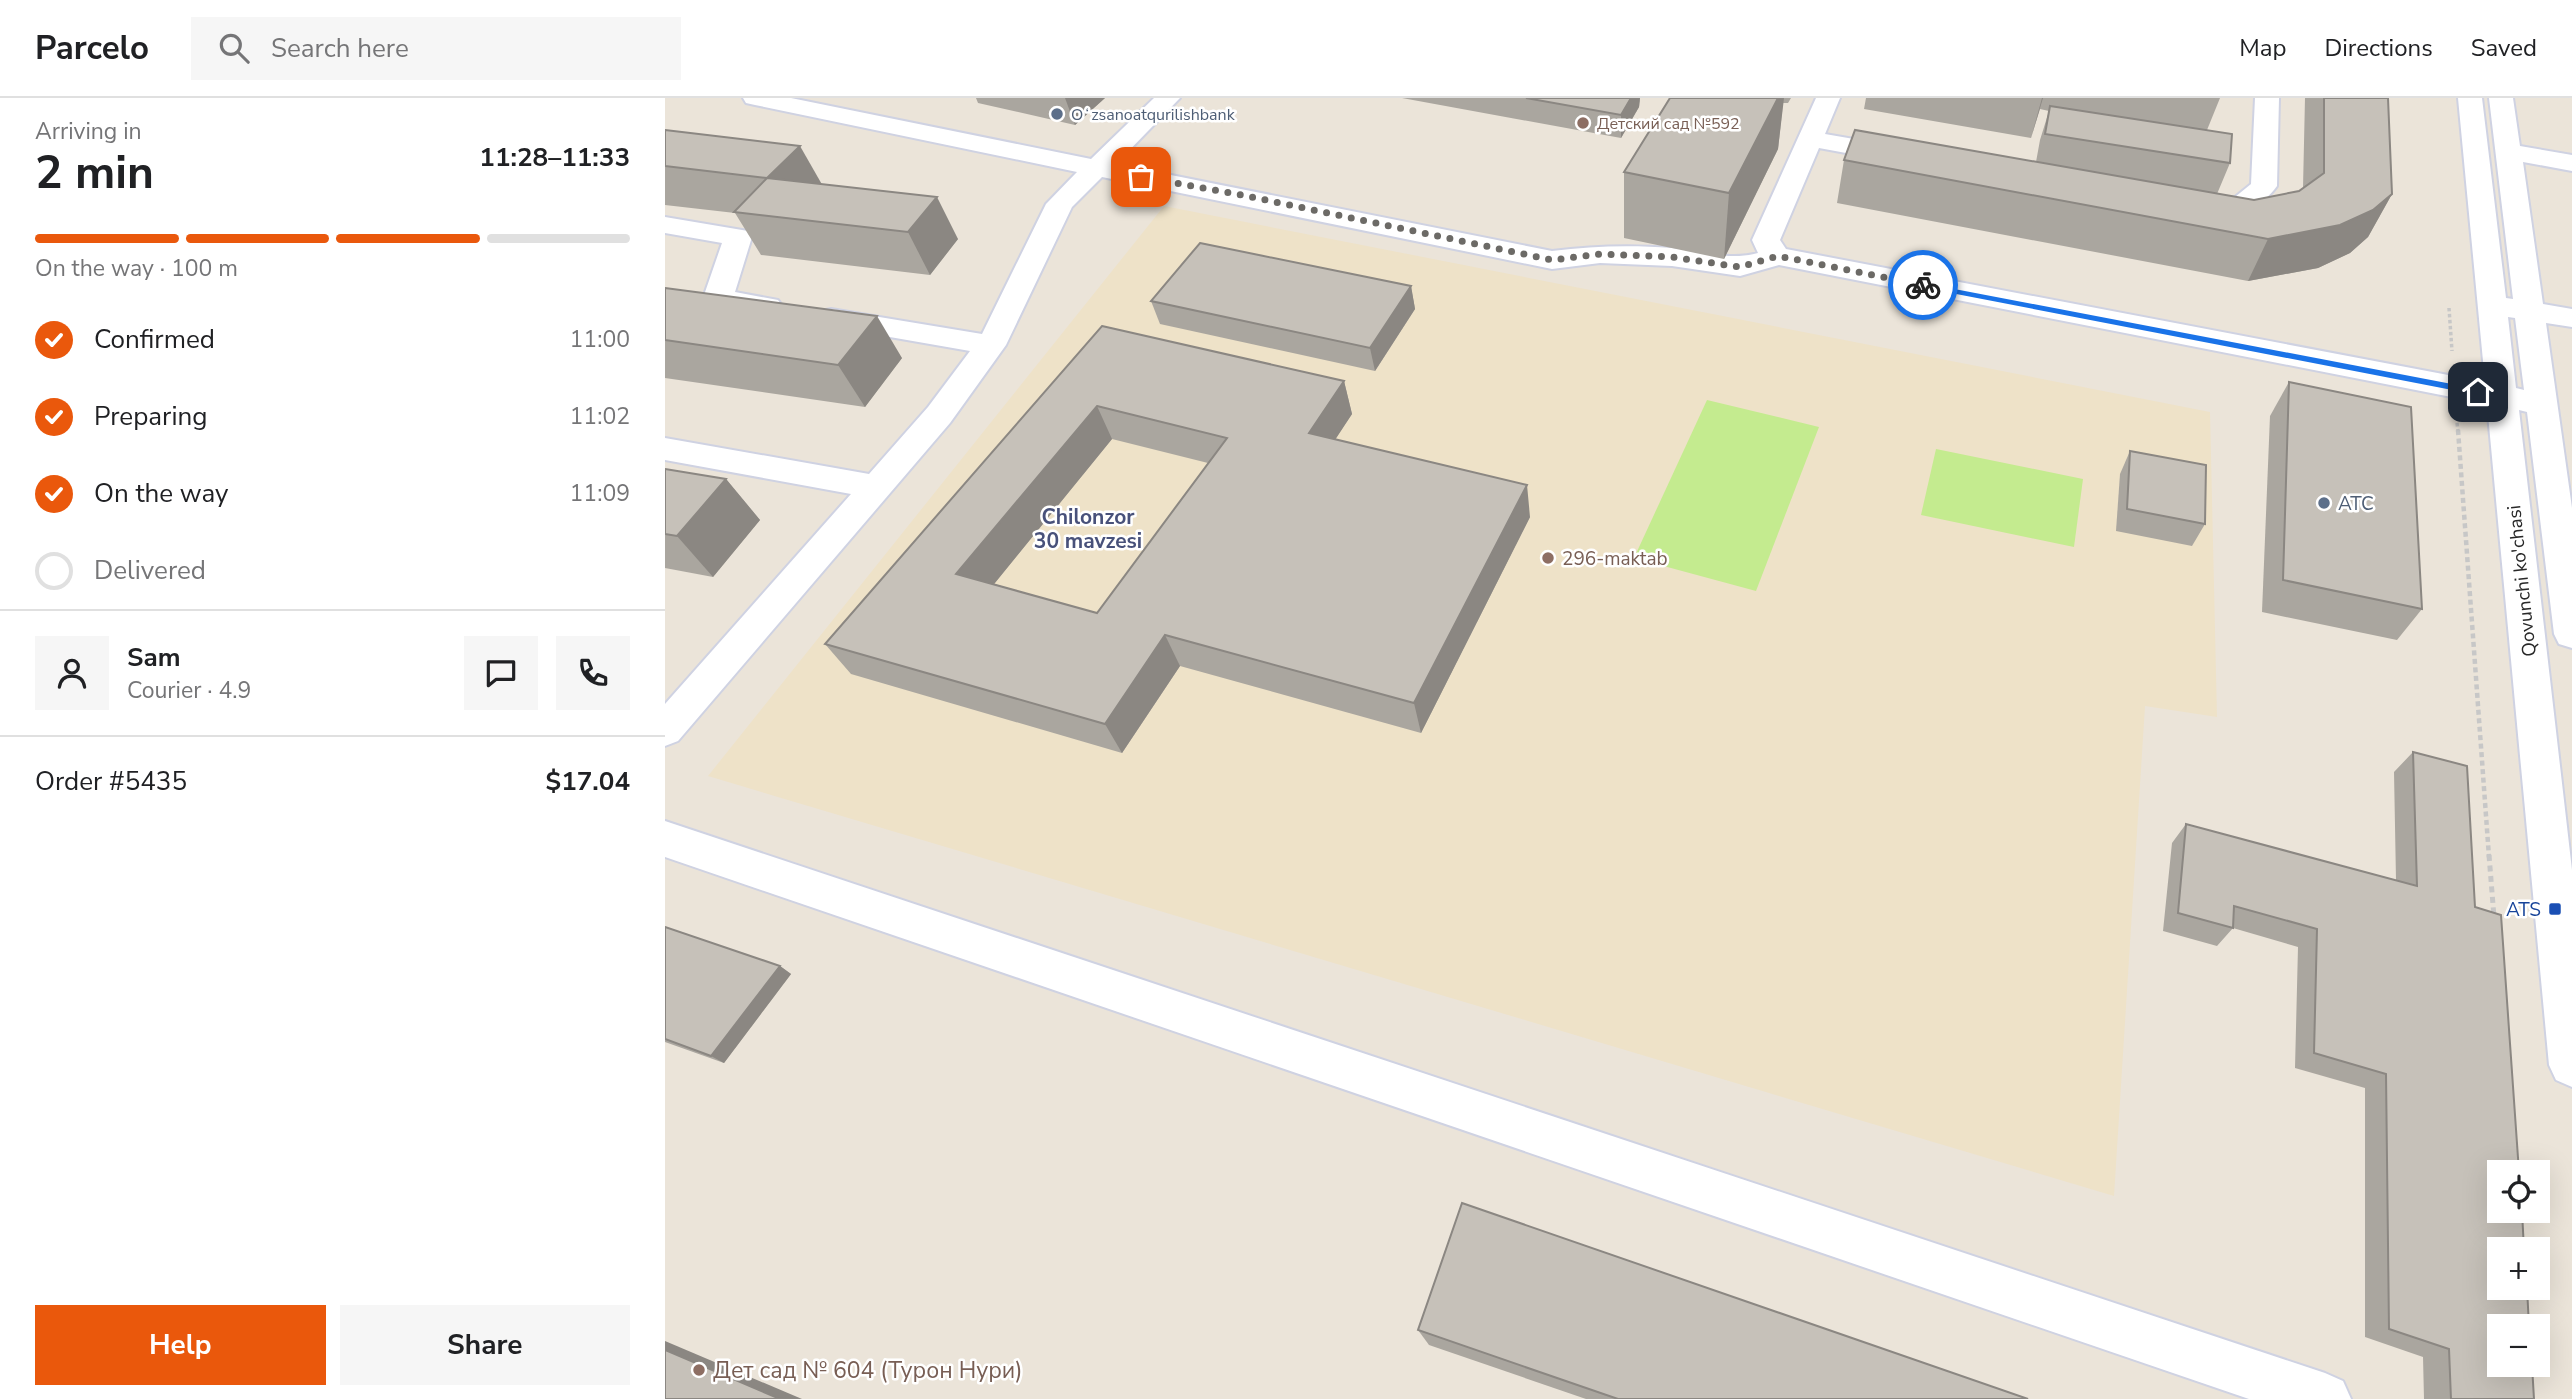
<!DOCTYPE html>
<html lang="en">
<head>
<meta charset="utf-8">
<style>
  :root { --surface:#fff; --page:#f6f6f6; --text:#202124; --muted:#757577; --line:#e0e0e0; --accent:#ea580c }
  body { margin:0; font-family:"Nunito Sans",sans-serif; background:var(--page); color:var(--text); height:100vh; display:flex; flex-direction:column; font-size:26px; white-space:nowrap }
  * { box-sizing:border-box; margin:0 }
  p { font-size:23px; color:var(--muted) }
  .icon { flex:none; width:38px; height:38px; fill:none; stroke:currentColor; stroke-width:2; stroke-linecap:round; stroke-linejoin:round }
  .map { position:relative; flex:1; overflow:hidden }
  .sheet { display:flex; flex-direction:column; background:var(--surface); width:665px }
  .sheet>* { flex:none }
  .fabs { position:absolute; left:1822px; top:1062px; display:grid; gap:14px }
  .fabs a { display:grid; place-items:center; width:63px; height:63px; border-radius:0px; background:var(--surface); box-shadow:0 7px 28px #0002; font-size:35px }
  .pin { position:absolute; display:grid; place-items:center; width:60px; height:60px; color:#fff; margin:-30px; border-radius:14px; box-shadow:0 4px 10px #0006 }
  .courier { position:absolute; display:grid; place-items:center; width:70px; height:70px; margin:-35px; border:5px solid #1a73e8; border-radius:50%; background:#fff; color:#222; box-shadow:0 2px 9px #0007 }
  .head em { font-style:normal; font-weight:700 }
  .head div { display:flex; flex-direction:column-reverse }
  .head { display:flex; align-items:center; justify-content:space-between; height:119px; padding:0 35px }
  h1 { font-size:46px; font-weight:700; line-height:52px }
  .bar { display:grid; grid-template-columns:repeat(4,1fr); gap:10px 7px; align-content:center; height:84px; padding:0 35px }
  .bar i { height:9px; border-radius:5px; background:var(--line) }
  .bar .on { background:var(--accent) }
  .bar p { grid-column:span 4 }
  .line { display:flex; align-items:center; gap:18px; padding:0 35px; border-top:2px solid var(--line) }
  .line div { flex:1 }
  .round { display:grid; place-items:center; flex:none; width:74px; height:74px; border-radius:0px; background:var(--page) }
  ol { padding:0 35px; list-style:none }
  li { display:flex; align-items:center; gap:21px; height:77px }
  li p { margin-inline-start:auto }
  li .icon { padding:7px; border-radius:50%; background:var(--accent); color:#fff; stroke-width:4 }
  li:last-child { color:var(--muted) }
  li i { width:38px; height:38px; border:4px solid var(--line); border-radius:50% }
  .action { display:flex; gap:14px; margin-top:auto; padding:14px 35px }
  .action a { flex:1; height:80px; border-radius:0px; background:var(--accent); color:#fff; font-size:28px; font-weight:700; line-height:80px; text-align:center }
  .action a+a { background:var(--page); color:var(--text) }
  header { display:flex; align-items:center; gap:42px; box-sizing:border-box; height:98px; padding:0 35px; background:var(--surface); border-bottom:2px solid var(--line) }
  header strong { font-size:33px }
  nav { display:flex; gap:38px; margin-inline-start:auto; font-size:24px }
  .search { width:490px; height:63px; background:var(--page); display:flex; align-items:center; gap:18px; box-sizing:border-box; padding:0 24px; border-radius:0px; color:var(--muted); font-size:26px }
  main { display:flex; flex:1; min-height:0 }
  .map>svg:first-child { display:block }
  .education { fill:#eee2c8 }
  .pitch { fill:#c4eb8f }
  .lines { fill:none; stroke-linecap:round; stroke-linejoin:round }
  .minor-casing { stroke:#cfd2e2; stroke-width:4 }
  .path-far2 { stroke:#c7c7c7; stroke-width:3.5; stroke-dasharray:3.5 2.5; stroke-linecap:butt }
  .path-far1 { stroke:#c7c7c7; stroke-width:4.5; stroke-dasharray:5 3.5; stroke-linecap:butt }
  .path { stroke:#c7c7c7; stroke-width:5; stroke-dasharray:6 4.5; stroke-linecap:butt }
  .minor { fill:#fff; fill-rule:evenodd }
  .wall { fill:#aaa69f; fill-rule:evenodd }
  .shaded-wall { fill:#8b8782 }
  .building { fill:#c6c1b9; stroke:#8b8782; stroke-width:2; fill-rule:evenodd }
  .route { fill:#1a73e8 }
  .done { stroke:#6c6a66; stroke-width:7; stroke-dasharray:0 12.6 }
  .service-dot { fill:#5c6f8a; stroke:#fff; stroke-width:2.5 }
  .education-dot { fill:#8d6e63; stroke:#fff; stroke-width:2.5 }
  .transit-dot { fill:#1a4fb4; stroke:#fff; stroke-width:2.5 }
  .labels { text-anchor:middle; stroke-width:5; stroke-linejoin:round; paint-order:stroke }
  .far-service-label { font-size:16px; fill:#4e5e75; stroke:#fff; text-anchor:start }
  .far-education-label { font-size:16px; fill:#785e54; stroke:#fff; text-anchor:start }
  .service-label { font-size:19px; fill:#4e5e75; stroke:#fff; text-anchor:start }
  .education-label { font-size:19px; fill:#785e54; stroke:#fff; text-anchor:start }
  .street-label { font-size:19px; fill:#282828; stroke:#fff }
  .transit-label { font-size:19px; fill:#164399; stroke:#fff; text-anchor:end }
  .neighbourhood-label { font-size:21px; font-weight:bold; fill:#48517a; stroke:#fff }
  .near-education-label { font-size:23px; fill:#785e54; stroke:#fff; text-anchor:start }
</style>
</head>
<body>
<header>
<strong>Parcelo</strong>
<div class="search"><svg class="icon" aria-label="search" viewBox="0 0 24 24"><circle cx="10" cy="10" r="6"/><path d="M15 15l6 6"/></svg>Search here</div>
<nav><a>Map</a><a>Directions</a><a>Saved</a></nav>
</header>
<main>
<section class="sheet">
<div class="head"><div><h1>2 min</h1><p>Arriving in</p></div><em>11:28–11:33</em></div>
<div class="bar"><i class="on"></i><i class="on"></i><i class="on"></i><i></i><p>On the way · 100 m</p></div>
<ol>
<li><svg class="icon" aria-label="check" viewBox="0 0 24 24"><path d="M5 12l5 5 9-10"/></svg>Confirmed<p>11:00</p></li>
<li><svg class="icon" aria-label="check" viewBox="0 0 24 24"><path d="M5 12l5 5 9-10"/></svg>Preparing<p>11:02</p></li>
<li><svg class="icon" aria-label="check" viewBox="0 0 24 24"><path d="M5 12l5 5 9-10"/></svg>On the way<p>11:09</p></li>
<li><i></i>Delivered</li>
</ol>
<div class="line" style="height:126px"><a class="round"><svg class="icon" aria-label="person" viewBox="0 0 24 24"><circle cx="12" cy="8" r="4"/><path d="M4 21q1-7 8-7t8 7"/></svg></a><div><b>Sam</b><p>Courier · 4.9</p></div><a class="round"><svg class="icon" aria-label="chat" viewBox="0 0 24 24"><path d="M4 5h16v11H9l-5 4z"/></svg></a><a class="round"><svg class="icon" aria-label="phone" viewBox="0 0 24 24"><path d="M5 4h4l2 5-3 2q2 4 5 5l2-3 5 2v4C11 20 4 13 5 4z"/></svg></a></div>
<div class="line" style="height:91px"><div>Order #5435</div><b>$17.04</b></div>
<div class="action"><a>Help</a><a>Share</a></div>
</section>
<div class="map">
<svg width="1907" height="1301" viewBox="0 0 1907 1301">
  <rect width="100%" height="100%" fill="#ebe4d9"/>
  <polygon class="education" points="499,108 1545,314 1552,619 1480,608 1449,1098 43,678"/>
  <g class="pitch">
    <polygon points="1042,302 1154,329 1091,493 969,460"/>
    <polygon points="1271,351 1418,381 1409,449 1256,417"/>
  </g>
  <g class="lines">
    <defs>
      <g id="minor">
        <path d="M 78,0 L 126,0 L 426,61 L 489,0 L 515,0 L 451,66 L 887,153 C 927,148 966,147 1007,150 C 1036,153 1064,163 1093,155 L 1087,142 L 1151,0 L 1175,0 L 1160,36 L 1235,49 L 1244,51 L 1248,57 L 1244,63 L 1235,65 L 1154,50 L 1115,142 L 1121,151 L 1820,284 L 1793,0 L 1817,0 L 1841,200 L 1848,201 L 1824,0 L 1848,0 L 1855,48 L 1907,57 L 1907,73 L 1858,64 L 1878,206 L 1907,211 L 1907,229 L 1881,225 L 1907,410 L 1907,550 L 1894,546 L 1889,536 L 1862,314 L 1854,312 L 1907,772 L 1907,989 L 1891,982 L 1884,967 L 1822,306 L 1114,167 L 1075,178 L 1007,168 L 935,165 L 887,171 L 437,79 L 407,109 L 341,247 L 285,325 L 13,643 L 0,648 L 0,606 L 186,396 L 0,362 L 0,340 L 204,376 L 263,309 L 305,253 L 156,227 L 151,220 L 156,213 L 166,211 L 317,236 L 381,106 L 412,74 L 90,7 L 81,5 ZM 1843,219 L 1850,220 L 1859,292 L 1851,290 Z"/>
        <path d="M 1590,0 L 1614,0 L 1612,88 C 1593,115 1557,124 1525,116 L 1521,110 L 1525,104 L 1570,99 L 1586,86 Z"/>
        <polygon points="0,119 83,133 87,139 70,194 113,202 118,209 113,216 103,218 43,206 38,200 57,145 0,135"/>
        <polygon points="0,723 1660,1275 1678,1283 1686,1301 1584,1301 0,759"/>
      </g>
    </defs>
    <use href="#minor" class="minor-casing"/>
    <g class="path-far2">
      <polyline points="1784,210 1787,253"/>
      <polyline points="1792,325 1793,333"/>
    </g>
    <polyline class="path-far1" points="1793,332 1824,759"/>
    <polyline class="path" points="1824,757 1829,819"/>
    <use href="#minor" class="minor"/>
  </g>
  <g class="wall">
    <polygon points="311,0 440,0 410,27 313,5"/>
    <polygon points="737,0 975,0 974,9 956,40"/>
    <polygon points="1005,0 1126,0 1123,5 1118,5 1113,51 1059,161 959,140 959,74"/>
    <polygon points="1201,0 1555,0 1542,32 1565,65 1552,96 1589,102 1634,93 1638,90 1640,0 1723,0 1727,96 1703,139 1685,155 1653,170 1583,183 1172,105 1179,62 1371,64 1375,42 1384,13 1375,11 1366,40 1199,11"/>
    <polygon points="0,32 156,86 293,141 265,177 96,157 70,115 0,107"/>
    <polygon points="746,188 750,211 710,273 495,226 486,203"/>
    <polygon points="0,190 237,260 200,309 0,280"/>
    <path d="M 437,228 L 679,283 L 687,316 L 670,341 L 865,419 L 756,635 L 515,568 L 457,655 L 186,576 L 160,546 ZM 447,341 L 543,365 L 432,515 L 329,486 Z"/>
    <polygon points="1624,284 1757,511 1732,542 1597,514 1605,318"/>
    <polygon points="1465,353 1540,426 1527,448 1451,433 1455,376"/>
    <polygon points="0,371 61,381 95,422 48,479 0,470"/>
    <polygon points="1748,654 1810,809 1869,1301 1759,1301 1758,1259 1700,1239 1700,990 1630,970 1633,849 1568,830 1552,848 1498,833 1507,745 1521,726 1731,782 1729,674"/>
    <polygon points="0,829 115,868 126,876 59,965 0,944"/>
    <polygon points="753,1232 1363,1301 921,1301 764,1247"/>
  </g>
  <g class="shaded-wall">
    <polygon points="400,0 440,0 410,27"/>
    <polygon points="966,0 975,0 974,9 956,40 956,17"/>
    <polygon points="1113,0 1119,0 1113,51 1059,161 1064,95"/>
    <polygon points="1377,0 1378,0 1366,40"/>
    <polygon points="135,48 159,90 102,80"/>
    <polygon points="1727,96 1703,139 1685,155 1653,170 1583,183 1603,141"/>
    <polygon points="272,99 293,141 265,177 243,134"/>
    <polygon points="746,188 750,211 710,273 705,250"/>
    <polygon points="212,218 237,260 200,309 173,267"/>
    <polygon points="679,283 687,316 653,368 644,335"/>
    <polygon points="432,308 447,341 312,507 291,476"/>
    <polygon points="61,381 95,422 48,479 12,438"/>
    <polygon points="862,387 865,419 756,635 749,605"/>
    <polygon points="500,537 515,568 457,655 440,626"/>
    <polygon points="115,868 126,876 59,965 46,958"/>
    <polygon points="0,1243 137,1301 115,1301 0,1252"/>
  </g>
  <g class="building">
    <polygon points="861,0 966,0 956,17"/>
    <polygon points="1005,0 1113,0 1064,95 959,74"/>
    <polygon points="1659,0 1723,0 1727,96 1708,112 1675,127 1603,141 1179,62 1190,32 1589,102 1634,93 1659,75"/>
    <polygon points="1385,8 1567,36 1565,65 1380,36"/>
    <polygon points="0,32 135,48 102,80 0,68"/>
    <polygon points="102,80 272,99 243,134 69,114"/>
    <polygon points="535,145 746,188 705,250 486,203"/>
    <polygon points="0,190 212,218 173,267 0,242"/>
    <path d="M 437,228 L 679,283 L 644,335 L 862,387 L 749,605 L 500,537 L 440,626 L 160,546 ZM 432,308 L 562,340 L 432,515 L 291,476 Z"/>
    <polygon points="1624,284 1746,309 1757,511 1618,482"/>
    <polygon points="1465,353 1541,367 1540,426 1462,411"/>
    <polygon points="0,371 61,381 12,438 0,436"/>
    <polygon points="1748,654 1802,668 1810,809 1836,817 1854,1074 1834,1074 1834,1113 1857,1113 1859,1152 1834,1152 1834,1190 1862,1190 1864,1228 1834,1228 1834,1267 1867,1267 1869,1301 1786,1301 1784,1251 1724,1231 1721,976 1649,955 1652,831 1569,808 1568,830 1513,815 1521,726 1752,788"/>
    <polygon points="0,829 115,868 46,958 0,941"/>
    <polygon points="797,1105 1363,1301 953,1301 753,1232"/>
    <polygon points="0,1252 115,1301 0,1301"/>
  </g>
  <polygon class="route" points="1258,185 1813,291 1817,294 1813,297 1255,189"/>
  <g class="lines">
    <polyline class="done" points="476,79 572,96 887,162 935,156 1007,159 1075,169 1113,158 1258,187"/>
  </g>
  <g class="service-dot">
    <circle cx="392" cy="16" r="7"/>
    <circle cx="1659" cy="405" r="7"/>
  </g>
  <g class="education-dot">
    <circle cx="918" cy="25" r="7"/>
    <circle cx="883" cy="460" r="7"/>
    <circle cx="34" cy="1272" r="7"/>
  </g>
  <rect class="transit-dot" x="1883" y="804" width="14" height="14" rx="3.5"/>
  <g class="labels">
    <g class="far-service-label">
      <text x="406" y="22">Oʻzsanoatqurilishbank</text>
    </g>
    <g class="far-education-label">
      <text x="932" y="31">Детcкий сад №592</text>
    </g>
    <g class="service-label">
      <text x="1673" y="412">АТС</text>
    </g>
    <g class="education-label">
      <text x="897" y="467">296-maktab</text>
    </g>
    <g class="street-label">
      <text transform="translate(1856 483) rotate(-96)" y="7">Qovunchi ko'chasi</text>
    </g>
    <g class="transit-label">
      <text x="1876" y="818">ATS</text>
    </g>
    <g class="neighbourhood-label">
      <text x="423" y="426">Chilonzor<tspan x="423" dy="24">30 mavzesi</tspan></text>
    </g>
    <g class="near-education-label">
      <text x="48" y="1280">Дет сад № 604 (Турон Нури)</text>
    </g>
  </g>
</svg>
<div class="fabs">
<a><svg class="icon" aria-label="locate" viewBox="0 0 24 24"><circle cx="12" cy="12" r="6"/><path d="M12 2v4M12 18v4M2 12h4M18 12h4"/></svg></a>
<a>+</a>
<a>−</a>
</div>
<div class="pin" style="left:476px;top:79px;background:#ea580c"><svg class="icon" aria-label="bag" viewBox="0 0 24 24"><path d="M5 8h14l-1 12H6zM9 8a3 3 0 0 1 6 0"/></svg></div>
<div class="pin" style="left:1813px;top:294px;background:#1f2937"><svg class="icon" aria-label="home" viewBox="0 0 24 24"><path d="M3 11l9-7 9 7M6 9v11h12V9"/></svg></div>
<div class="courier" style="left:1258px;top:187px"><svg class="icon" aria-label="bike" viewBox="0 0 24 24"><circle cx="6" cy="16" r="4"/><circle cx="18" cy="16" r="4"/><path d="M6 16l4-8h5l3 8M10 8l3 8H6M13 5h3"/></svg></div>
</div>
</main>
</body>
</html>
